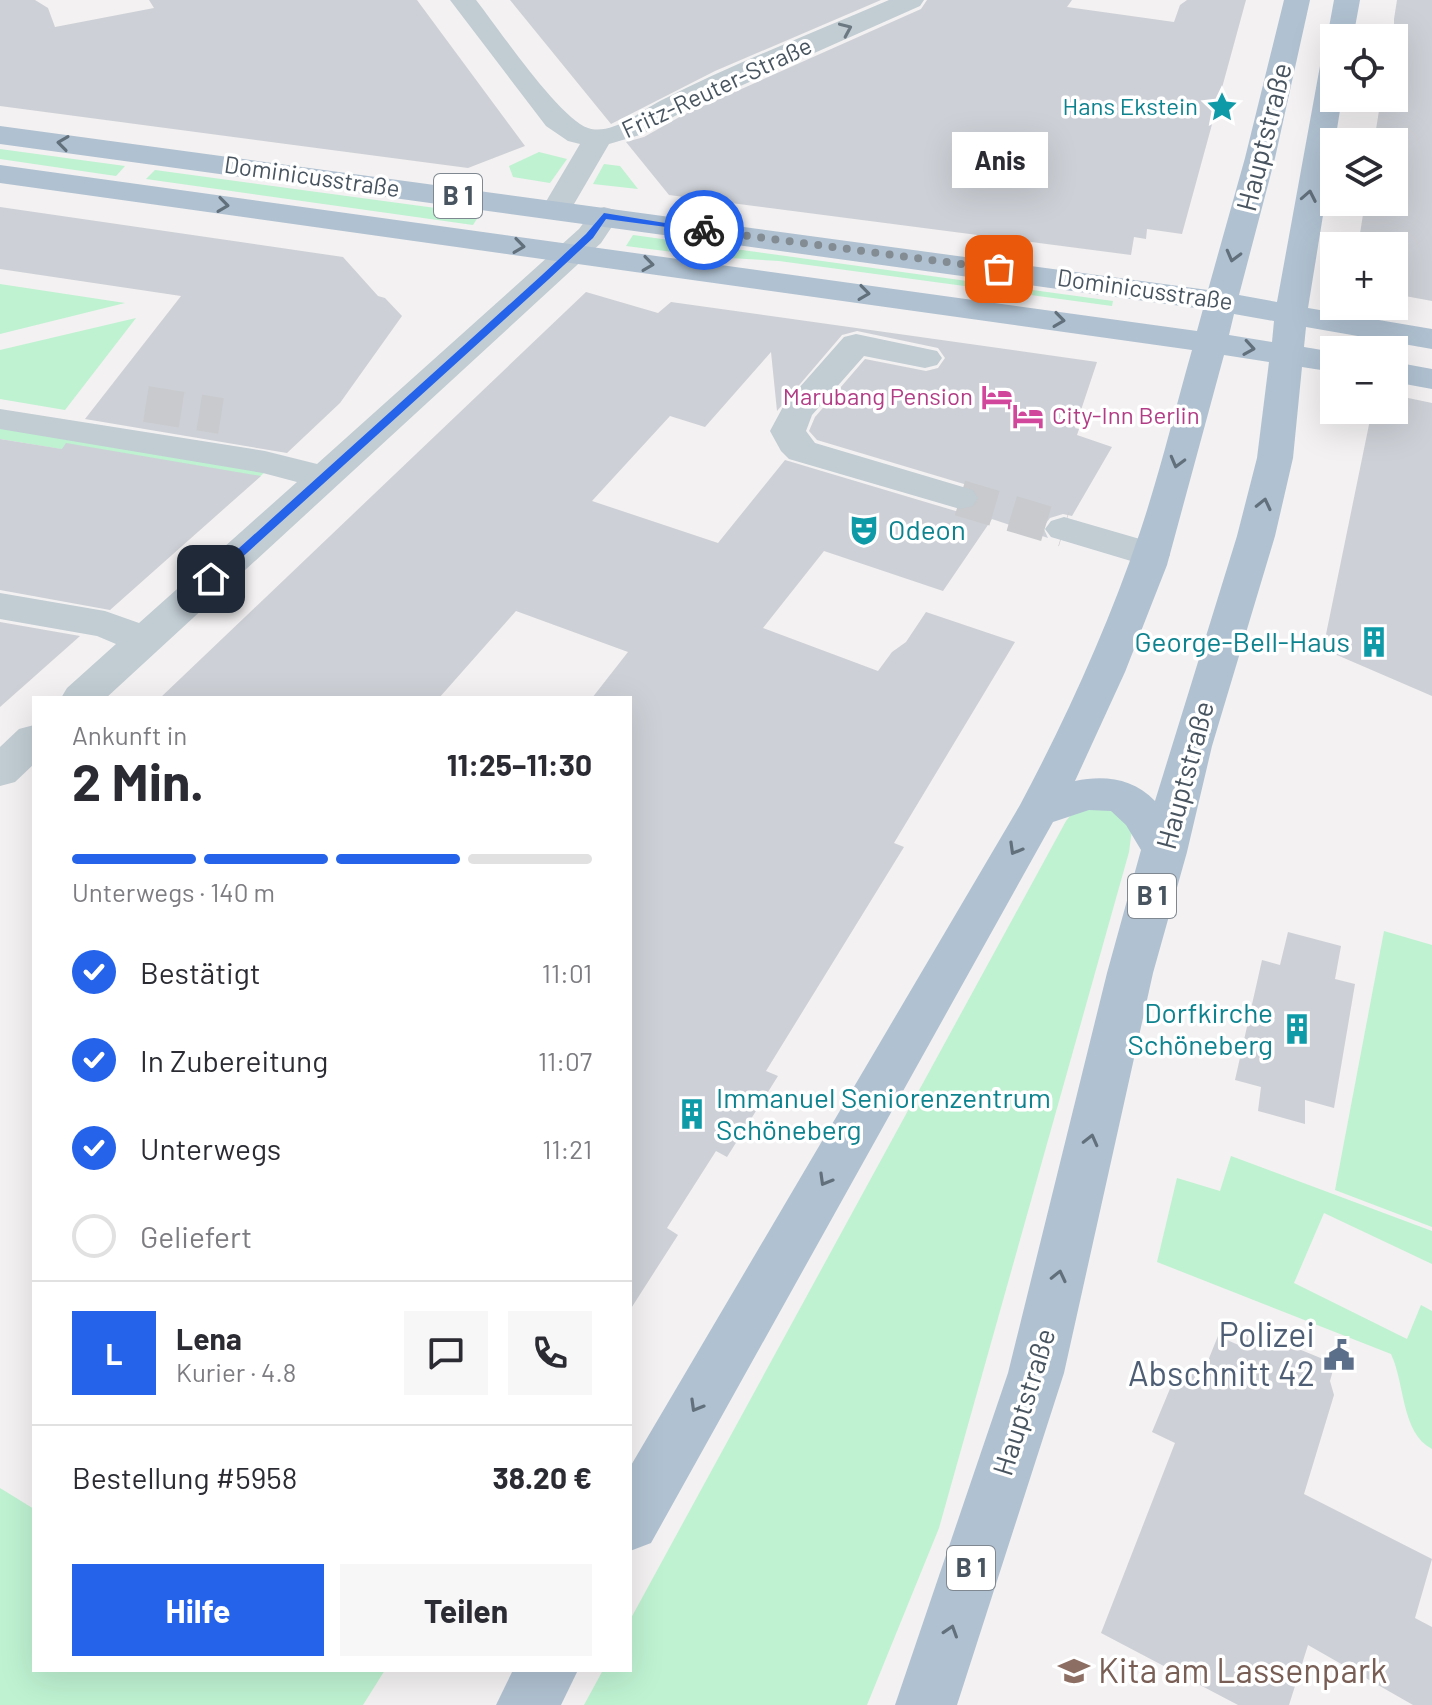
<!DOCTYPE html>
<html lang="de">
<head>
<meta charset="utf-8">
<style>
  :root { --surface:#fff; --page:#f7f7f7; --text:#2b2b33; --muted:#7c7c81; --line:#e1e1e2; --accent:#2563eb }
  body { margin:0; font-family:Barlow,sans-serif; background:var(--page); color:var(--text); height:100vh; display:flex; flex-direction:column; font-size:30px; white-space:nowrap }
  * { box-sizing:border-box; margin:0 }
  p { font-size:26px; color:var(--muted) }
  .icon { flex:none; width:44px; height:44px; fill:none; stroke:currentColor; stroke-width:2; stroke-linecap:round; stroke-linejoin:round }
  .map { position:relative; flex:1; overflow:hidden }
  .drawer { position:absolute; left:32px; top:696px; width:600px; height:976px; display:flex; flex-direction:column; background:var(--surface); border-radius:0px; box-shadow:0 8px 32px #0002 }
  .drawer>* { flex:none }
  .fabs { position:absolute; left:1320px; top:24px; display:grid; gap:16px }
  .fabs a { display:grid; place-items:center; width:88px; height:88px; border-radius:0px; background:var(--surface); box-shadow:0 8px 32px #0002; font-size:40px }
  .pin { position:absolute; display:grid; place-items:center; width:68px; height:68px; color:#fff; margin:-34px; border-radius:16px; box-shadow:0 4px 12px #0006 }
  .courier { position:absolute; display:grid; place-items:center; width:80px; height:80px; margin:-40px; border:6px solid #2563eb; border-radius:50%; background:#fff; color:#222; box-shadow:0 2px 10px #0007 }
  .bubble { position:absolute; height:56px; border-radius:0px; background:var(--surface); box-shadow:0 8px 32px #0002; font-size:26px; font-weight:700; line-height:56px; text-align:center }
  .head em { font-style:normal; font-weight:700 }
  .head div { display:flex; flex-direction:column-reverse }
  .head { display:flex; align-items:center; justify-content:space-between; height:136px; padding:0 40px }
  h1 { font-size:52px; font-weight:700; line-height:60px }
  .bar { display:grid; grid-template-columns:repeat(4,1fr); gap:12px 8px; align-content:center; height:96px; padding:0 40px }
  .bar i { height:10px; border-radius:6px; background:var(--line) }
  .bar .selected { background:var(--accent) }
  .bar p { grid-column:span 4 }
  .line { display:flex; align-items:center; gap:20px; padding:0 40px; border-top:2px solid var(--line) }
  .line div { flex:1 }
  .round { display:grid; place-items:center; flex:none; width:84px; height:84px; border-radius:0px; background:var(--page) }
  ol { padding:0 40px; list-style:none }
  li { display:flex; align-items:center; gap:24px; height:88px }
  li p { margin-inline-start:auto }
  li .icon { padding:8px; border-radius:50%; background:var(--accent); color:#fff; stroke-width:4 }
  li:last-child { color:var(--muted) }
  li i { width:44px; height:44px; border:4px solid var(--line); border-radius:50% }
  .action { display:flex; gap:16px; margin-top:auto; padding:16px 40px }
  .action a { flex:1; height:92px; border-radius:0px; background:var(--accent); color:#fff; font-size:32px; font-weight:700; line-height:92px; text-align:center }
  .action a+a { background:var(--page); color:var(--text) }
  .map>svg:first-child { display:block }
  .green { fill:#bef2d1 }
  .building { fill:#cdd0d6; fill-rule:evenodd }
  .lines { fill:none; stroke-linecap:round; stroke-linejoin:round }
  .minor-tunnel { stroke:#c8cacd; stroke-width:36; stroke-dasharray:36 18; stroke-linecap:butt }
  .minor { fill:#c1ccd3; fill-rule:evenodd }
  .major { fill:#b0c1d1; fill-rule:evenodd }
  .oneway { stroke:#6c7982 }
  .oneway2 { stroke:#62707c }
  .route { fill:#2563eb }
  .done { stroke:#848c93; stroke-width:8; stroke-dasharray:0 14.4 }
  .labels { text-anchor:middle; stroke-width:7; stroke-linejoin:round; paint-order:stroke }
  .far-street-label { font-size:24px; fill:#485560; stroke:#fff }
  .far-culture-label { font-size:24px; fill:#0d838f; stroke:#fff; text-anchor:end }
  .far-hotel-label { font-size:24px; fill:#b23c85; stroke:#fff; text-anchor:end }
  .shield { fill:#fff; stroke:#7f8890; stroke-width:2 }
  .shield-label { font-size:26px; font-weight:bold; fill:#485560 }
  .street-label { font-size:28px; fill:#485560; stroke:#fff }
  .culture-label { font-size:28px; fill:#0d838f; stroke:#fff; text-anchor:start }
  .near-service-label { font-size:34px; fill:#4e5e75; stroke:#fff; text-anchor:end }
  .near-education-label { font-size:34px; fill:#785e54; stroke:#fff; text-anchor:start }
</style>
</head>
<body>
<div class="map">
<svg width="1432" height="1705" viewBox="0 0 1432 1705">
  <rect width="100%" height="100%" fill="#f3f1f1"/>
  <g class="green">
    <polygon points="0,149 125,166 116,176 0,159"/>
    <polygon points="539,152 567,159 550,183 513,177 509,166"/>
    <polygon points="604,164 620,166 638,189 593,184"/>
    <polygon points="155,170 480,214 473,225 146,179"/>
    <polygon points="633,235 1113,301 1112,306 779,261 712,257 626,246"/>
    <polygon points="0,284 125,303 0,334"/>
    <polygon points="136,318 65,410 0,399 0,350"/>
    <polygon points="0,426 265,472 255,481 0,439"/>
    <polygon points="1112,809 1132,829 1129,852 939,1528 867,1705 584,1705 603,1670 630,1670 630,1620 1066,821 1075,810"/>
    <polygon points="1384,931 1432,945 1432,1227 1335,1190"/>
    <path d="M 1231,1156 L 1432,1231 L 1432,1264 L 1324,1213 L 1294,1283 L 1407,1339 L 1421,1305 L 1432,1311 L 1432,1449 C 1401,1433 1405,1383 1391,1354 L 1157,1262 L 1177,1178 L 1220,1191 Z"/>
    <polygon points="0,1488 34,1509 34,1670 385,1670 363,1705 0,1705"/>
  </g>
  <g class="building">
    <polygon points="0,0 35,0 48,8 55,27 154,8 149,0 417,0 525,146 468,168 0,106"/>
    <polygon points="510,0 881,0 715,71 611,124"/>
    <polygon points="927,0 1072,0 1067,7 1174,22 1180,5 1187,0 1246,0 1182,234 1147,229 1146,239 1134,237 1131,255 669,195 626,142 644,137 683,115 921,9"/>
    <polygon points="1397,0 1432,0 1432,301 1394,294 1394,246 1358,246 1365,202 1394,202 1394,142 1374,142 1381,98 1394,98 1394,19"/>
    <polygon points="0,207 343,257 378,296 385,298 402,316 340,403 287,453 85,419 181,296 0,269"/>
    <path d="M 586,292 L 658,313 L 671,302 L 1097,362 L 1075,428 L 1079,429 L 1077,435 L 1112,447 L 1072,516 L 1063,514 L 1050,518 L 1043,527 L 1048,538 L 992,519 L 943,591 L 824,551 L 763,628 L 878,671 L 892,652 L 906,642 L 926,612 L 1015,642 L 894,843 L 904,847 L 766,1071 L 778,1076 L 727,1157 L 716,1151 L 667,1228 L 678,1235 L 630,1310 L 630,698 L 592,698 L 628,652 L 516,611 L 439,698 L 160,698 ZM 857,331 L 938,348 L 945,358 L 938,368 L 926,371 L 865,359 L 815,417 L 809,431 L 817,440 L 974,487 L 981,500 L 974,509 L 959,512 L 785,460 L 718,543 L 592,501 L 670,416 L 705,427 L 771,352 L 777,411 L 842,335 Z"/>
    <polygon points="1394,395 1432,403 1432,696 1323,649 1372,410 1394,410"/>
    <polygon points="0,439 62,449 66,443 261,476 110,610 0,590"/>
    <polygon points="0,622 80,636 0,707"/>
    <polygon points="1288,932 1341,946 1335,979 1355,984 1334,1108 1305,1100 1305,1124 1258,1111 1261,1087 1235,1080 1262,960 1280,965"/>
    <polygon points="1250,1329 1323,1359 1333,1370 1330,1381 1334,1395 1304,1494 1432,1559 1415,1618 1432,1627 1432,1705 1413,1705 1308,1645 1289,1705 1238,1705 1101,1633 1175,1443 1152,1432 1179,1367 1201,1378 1218,1336 1243,1347"/>
  </g>
  <g class="lines">
    <g class="minor-tunnel">
      <polyline points="146,404 221,416"/>
      <polyline points="960,498 1064,529"/>
    </g>
    <g class="minor">
      <path d="M 450,0 L 476,0 C 498,28 559,118 588,128 C 611,136 641,111 660,101 C 734,63 813,33 889,0 L 924,0 L 920,6 L 682,112 L 643,134 L 609,144 L 567,216 L 556,219 L 545,216 L 541,210 L 580,144 L 568,141 L 546,126 Z"/>
      <polygon points="604,207 615,210 619,216 601,243 106,698 61,698 67,688 116,644 97,636 0,619 0,593 105,611 139,623 297,482 263,473 0,429 0,409 265,451 317,464 579,229 593,210"/>
      <polygon points="856,334 937,351 942,358 937,365 925,368 864,356 812,415 806,431 815,443 973,490 978,498 973,506 960,509 789,459 781,451 770,431 784,405 844,337"/>
      <polygon points="1064,517 1164,546 1170,555 1164,564 1151,567 1051,537 1045,529 1051,521"/>
      <polygon points="34,725 34,764 15,782 0,786 0,747 19,729"/>
    </g>
    <g class="major">
      <path d="M 1284,0 L 1310,0 L 1275,158 L 1239,295 L 1277,302 L 1320,66 L 1324,60 L 1334,58 L 1334,98 L 1342,98 L 1308,308 L 1432,329 L 1432,349 L 1306,327 L 1304,347 L 1334,352 L 1334,372 L 1302,367 L 1293,458 L 1275,536 L 1212,746 L 1187,852 L 1153,973 L 1064,1373 L 957,1705 L 895,1705 L 1008,1373 L 1107,973 L 1141,850 L 1126,825 L 1111,811 L 1089,810 L 1053,822 L 651,1543 L 630,1551 L 630,1467 L 1020,805 C 1067,717 1108,626 1140,532 C 1160,472 1175,410 1192,350 L 0,183 L 0,165 L 1197,331 L 1203,309 L 0,144 L 0,126 L 1208,290 L 1245,158 ZM 1234,314 L 1274,321 L 1272,342 L 1229,335 ZM 1224,355 L 1269,362 L 1257,458 L 1237,536 L 1155,801 C 1133,778 1104,775 1075,781 L 1125,672 L 1167,565 Z"/>
      <polygon points="1334,0 1360,0 1353,38 1334,38 1334,45 1327,38"/>
      <polygon points="1394,362 1432,369 1432,389 1394,382"/>
      <polygon points="513,1670 578,1670 561,1705 496,1705"/>
    </g>
  </g>
  <defs><path id="oneway-chevron" d="M-2-3.5L2.5 0L-2 3.5" fill="none" stroke-width="1.6" stroke-linecap="round" stroke-linejoin="round" transform="scale(2)"/></defs>
  <use class="oneway" href="#oneway-chevron" transform="translate(846 29) rotate(-24)"/>
  <g class="oneway2">
    <use href="#oneway-chevron" transform="translate(63 143) rotate(-172)"/>
    <use href="#oneway-chevron" transform="translate(1309 196) rotate(-79)"/>
    <use href="#oneway-chevron" transform="translate(223 205) rotate(8)"/>
    <use href="#oneway-chevron" transform="translate(519 246) rotate(8)"/>
    <use href="#oneway-chevron" transform="translate(1233 256) rotate(105)"/>
    <use href="#oneway-chevron" transform="translate(648 264) rotate(8)"/>
    <use href="#oneway-chevron" transform="translate(864 293) rotate(8)"/>
    <use href="#oneway-chevron" transform="translate(1059 320) rotate(8)"/>
    <use href="#oneway-chevron" transform="translate(1249 348) rotate(9)"/>
    <use href="#oneway-chevron" transform="translate(1177 462) rotate(105)"/>
    <use href="#oneway-chevron" transform="translate(1264 504) rotate(-77)"/>
    <use href="#oneway-chevron" transform="translate(1015 849) rotate(120)"/>
    <use href="#oneway-chevron" transform="translate(1091 1140) rotate(-76)"/>
    <use href="#oneway-chevron" transform="translate(825 1180) rotate(120)"/>
    <use href="#oneway-chevron" transform="translate(1059 1276) rotate(-77)"/>
    <use href="#oneway-chevron" transform="translate(696 1406) rotate(120)"/>
    <use href="#oneway-chevron" transform="translate(951 1631) rotate(-72)"/>
  </g>
  <polygon class="route" points="604,213 708,230 704,232 606,219 593,238 549,279 215,582 207,582 207,577 542,275 586,234"/>
  <g class="lines">
    <polyline class="done" points="704,230 999,269"/>
  </g>
  <defs>
    <symbol id="sight-bare" viewBox="-9 -9 18 18"><path d="M0-6L1.8-2.2L6-1.7L2.9 1.2L3.7 5.4L0 3.3L-3.7 5.4L-2.9 1.2L-6-1.7L-1.8-2.2Z" fill="#0f9aa8" stroke="#fff" stroke-width="2.5" paint-order="stroke"/></symbol>
    <symbol id="hotel-bare" viewBox="-9 -9 18 18"><path d="M-6-4.5h1.5V1H6V5H4.5V3h-9V5H-6ZM-4 0a1.8 1.8 0 1 1 3.6 0ZM.5 0V-2.5h3Q6-2.5 6 0Z" fill="#d1479c" stroke="#fff" stroke-width="2.5" paint-order="stroke"/></symbol>
    <symbol id="theatre-bare" viewBox="-9 -9 18 18"><path d="M-5-5.5Q0-4 5-5.5V0Q5 5 0 6Q-5 5-5 0ZM-3.3-2.5H-1v1.5H-3.3ZM1-2.5H3.3v1.5H1ZM-2.8 1Q0 5.5 2.8 1Z" fill="#0f9aa8" stroke="#fff" stroke-width="2.5" paint-order="stroke"/></symbol>
    <symbol id="building-bare" viewBox="-9 -9 18 18"><path d="M-4-6H4V6H1V3H-1V6H-4ZM-2.5-4.3h1.7v1.8h-1.7ZM.8-4.3h1.7v1.8H.8ZM-2.5-1h1.7V.8h-1.7ZM.8-1h1.7V.8H.8Z" fill="#0f9aa8" stroke="#fff" stroke-width="2.5" paint-order="stroke"/></symbol>
    <symbol id="civic-bare" viewBox="-9 -9 18 18"><path d="M-.6-6.5H3V-4.5H.6V-3L4-1V1h2V6H-6V1h2V-1L-.6-3ZM-1.2 2.5V6h2.4V2.5Z" fill="#5c6f8a" stroke="#fff" stroke-width="2.5" paint-order="stroke"/></symbol>
    <symbol id="school-bare" viewBox="-9 -9 18 18"><path d="M0-5L7-2L0 1L-7-2ZM-4 1L0 2.5L4 1V4Q0 6-4 4Z" fill="#8d6e63" stroke="#fff" stroke-width="2.5" paint-order="stroke"/></symbol>
  </defs>
  <g fill-rule="evenodd">
    <use href="#sight-bare" x="1200" y="85" width="44" height="44"/>
    <use href="#hotel-bare" x="975" y="375" width="44" height="44"/>
    <use href="#hotel-bare" x="1006" y="394" width="44" height="44"/>
    <use href="#theatre-bare" x="842" y="508" width="44" height="44"/>
    <use href="#building-bare" x="1352" y="620" width="44" height="44"/>
    <use href="#building-bare" x="1275" y="1007" width="44" height="44"/>
    <use href="#building-bare" x="670" y="1092" width="44" height="44"/>
    <use href="#civic-bare" x="1317" y="1333" width="44" height="44"/>
    <use href="#school-bare" x="1052" y="1649" width="44" height="44"/>
  </g>
  <g class="labels">
    <g class="far-street-label">
      <text transform="translate(717 88) rotate(-25)" y="8">Fritz-Reuter-Straße</text>
      <text transform="translate(312 177) rotate(8)" y="8">Dominicusstraße</text>
      <text transform="translate(1145 290) rotate(8)" y="8">Dominicusstraße</text>
    </g>
    <g class="far-culture-label">
      <text x="1198" y="115">Hans Ekstein</text>
    </g>
    <g class="far-hotel-label">
      <text x="973" y="405">Marubang Pension</text>
      <text x="1052" y="424" text-anchor="start">City-Inn Berlin</text>
    </g>
    <g class="shield">
      <rect x="434" y="174" width="48" height="44" rx="6"/>
      <rect x="1128" y="874" width="48" height="44" rx="6"/>
      <rect x="947" y="1546" width="48" height="44" rx="6"/>
    </g>
    <g class="shield-label">
      <text x="458" y="205">B 1</text>
      <text x="1152" y="905">B 1</text>
      <text x="971" y="1577">B 1</text>
    </g>
    <g class="street-label">
      <text transform="translate(1264 137) rotate(-76)" y="10">Hauptstraße</text>
      <text transform="translate(1185 775) rotate(-75)" y="10">Hauptstraße</text>
      <text transform="translate(1024 1402) rotate(-73)" y="10">Hauptstraße</text>
    </g>
    <g class="culture-label">
      <text x="888" y="540">Odeon</text>
      <text x="1350" y="652" text-anchor="end">George-Bell-Haus</text>
      <text x="1273" y="1023" text-anchor="end">Dorfkirche<tspan x="1273" dy="32">Schöneberg</tspan></text>
      <text x="716" y="1108">Immanuel Seniorenzentrum<tspan x="716" dy="32">Schöneberg</tspan></text>
    </g>
    <g class="near-service-label">
      <text x="1315" y="1347">Polizei<tspan x="1315" dy="39">Abschnitt 42</tspan></text>
    </g>
    <g class="near-education-label">
      <text x="1098" y="1683">Kita am Lassenpark</text>
    </g>
  </g>
</svg>
<div class="fabs">
<a><svg class="icon" aria-label="locate" viewBox="0 0 24 24"><circle cx="12" cy="12" r="6"/><path d="M12 2v4M12 18v4M2 12h4M18 12h4"/></svg></a>
<a><svg class="icon" aria-label="layers" viewBox="0 0 24 24"><path d="M12 4l9 5-9 5-9-5zM3 14l9 5 9-5"/></svg></a>
<a>+</a>
<a>−</a>
</div>
<div class="pin" style="left:999px;top:269px;background:#ea580c"><svg class="icon" aria-label="bag" viewBox="0 0 24 24"><path d="M5 8h14l-1 12H6zM9 8a3 3 0 0 1 6 0"/></svg></div>
<div class="pin" style="left:211px;top:579px;background:#1f2937"><svg class="icon" aria-label="home" viewBox="0 0 24 24"><path d="M3 11l9-7 9 7M6 9v11h12V9"/></svg></div>
<div class="courier" style="left:704px;top:230px"><svg class="icon" aria-label="bike" viewBox="0 0 24 24"><circle cx="6" cy="16" r="4"/><circle cx="18" cy="16" r="4"/><path d="M6 16l4-8h5l3 8M10 8l3 8H6M13 5h3"/></svg></div>
<div class="bubble" style="left:952px;top:132px;width:96px">Anis</div>
<section class="drawer">
<div class="head"><div><h1>2 Min.</h1><p>Ankunft in</p></div><em>11:25–11:30</em></div>
<div class="bar"><i class="selected"></i><i class="selected"></i><i class="selected"></i><i></i><p>Unterwegs · 140 m</p></div>
<ol>
<li><svg class="icon" aria-label="check" viewBox="0 0 24 24"><path d="M5 12l5 5 9-10"/></svg>Bestätigt<p>11:01</p></li>
<li><svg class="icon" aria-label="check" viewBox="0 0 24 24"><path d="M5 12l5 5 9-10"/></svg>In Zubereitung<p>11:07</p></li>
<li><svg class="icon" aria-label="check" viewBox="0 0 24 24"><path d="M5 12l5 5 9-10"/></svg>Unterwegs<p>11:21</p></li>
<li><i></i>Geliefert</li>
</ol>
<div class="line" style="height:144px"><b class="round" style="background:var(--accent);color:#fff">L</b><div><b>Lena</b><p>Kurier · 4.8</p></div><a class="round"><svg class="icon" aria-label="chat" viewBox="0 0 24 24"><path d="M4 5h16v11H9l-5 4z"/></svg></a><a class="round"><svg class="icon" aria-label="phone" viewBox="0 0 24 24"><path d="M5 4h4l2 5-3 2q2 4 5 5l2-3 5 2v4C11 20 4 13 5 4z"/></svg></a></div>
<div class="line" style="height:104px"><div>Bestellung #5958</div><b>38.20 €</b></div>
<div class="action"><a>Hilfe</a><a>Teilen</a></div>
</section>
</div>
</body>
</html>
